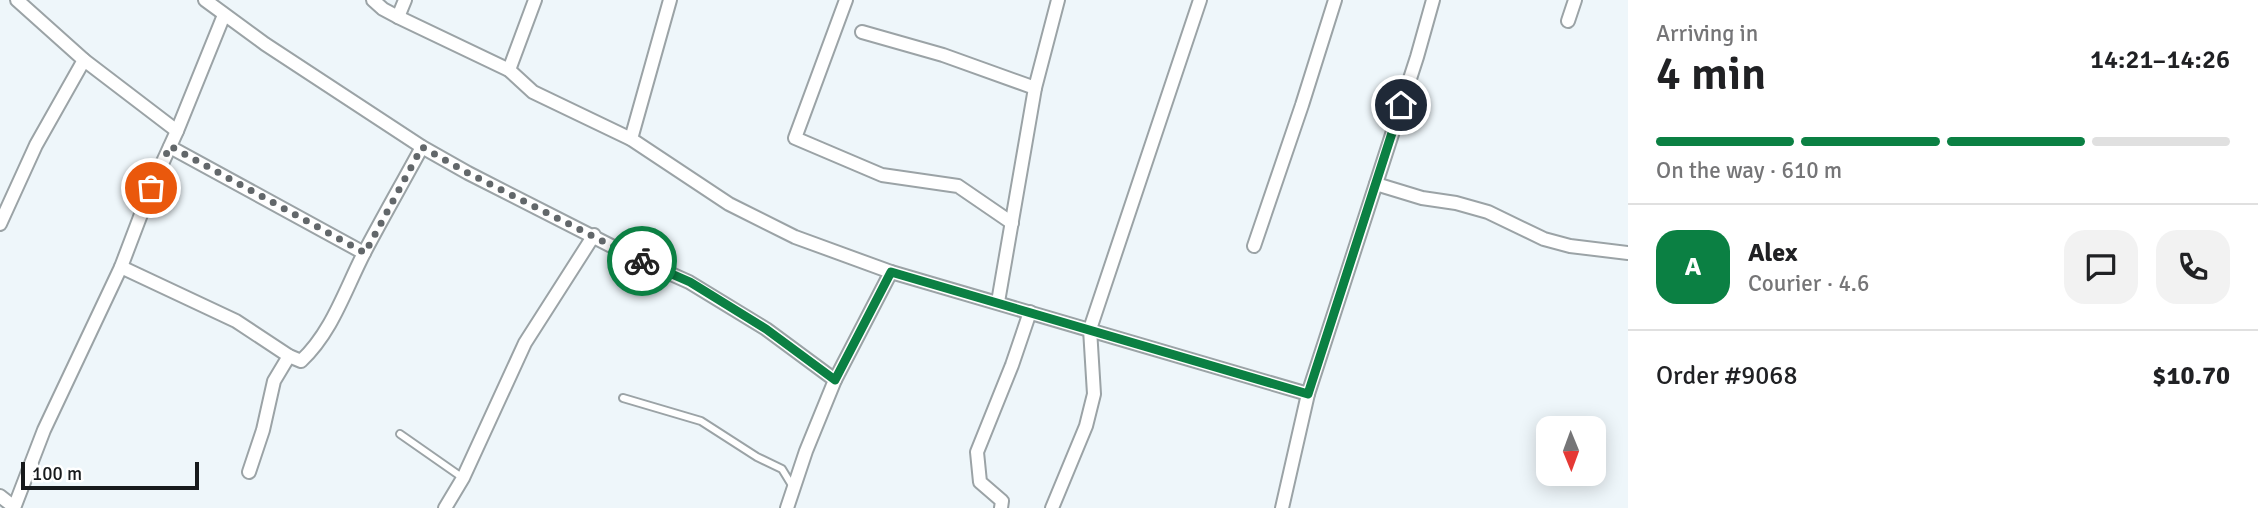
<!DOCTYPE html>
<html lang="en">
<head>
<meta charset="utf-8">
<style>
  :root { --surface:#fff; --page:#f2f2f2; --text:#202124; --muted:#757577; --line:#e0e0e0; --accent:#0b8043 }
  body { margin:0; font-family:Signika,sans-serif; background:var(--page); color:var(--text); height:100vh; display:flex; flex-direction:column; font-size:26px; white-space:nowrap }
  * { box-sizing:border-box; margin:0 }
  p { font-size:23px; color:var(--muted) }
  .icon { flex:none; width:38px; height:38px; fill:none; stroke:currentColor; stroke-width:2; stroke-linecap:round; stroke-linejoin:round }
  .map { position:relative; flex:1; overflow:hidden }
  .side { display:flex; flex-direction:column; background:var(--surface); width:630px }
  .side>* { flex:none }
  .needle { width:46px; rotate:179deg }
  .tools { position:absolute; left:1536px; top:416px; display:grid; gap:14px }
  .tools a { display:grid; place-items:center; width:70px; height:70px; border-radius:14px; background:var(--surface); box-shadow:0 4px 18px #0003; font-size:35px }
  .scale { position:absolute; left:21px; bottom:18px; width:178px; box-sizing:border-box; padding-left:7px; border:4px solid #171a1c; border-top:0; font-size:19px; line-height:24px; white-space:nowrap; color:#171a1c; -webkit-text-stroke:5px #fff; paint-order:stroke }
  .pin { position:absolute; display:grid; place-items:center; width:60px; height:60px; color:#fff; margin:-30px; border:4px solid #fff; border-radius:50%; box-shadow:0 2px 7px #0007 }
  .courier { position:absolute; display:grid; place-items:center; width:70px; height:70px; margin:-35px; border:5px solid #0b8043; border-radius:50%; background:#fff; color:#222; box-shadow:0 2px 9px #0007 }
  .head em { font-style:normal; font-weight:600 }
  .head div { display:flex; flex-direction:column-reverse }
  .head { display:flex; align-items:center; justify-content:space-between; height:119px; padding:0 28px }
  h1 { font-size:46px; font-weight:600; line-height:52px }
  .bar { display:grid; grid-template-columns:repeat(4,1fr); gap:10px 7px; align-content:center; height:84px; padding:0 28px }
  .bar i { height:9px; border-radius:5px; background:var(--line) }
  .bar .active { background:var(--accent) }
  .bar p { grid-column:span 4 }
  .line { display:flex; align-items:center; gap:18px; padding:0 28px; border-top:2px solid var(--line) }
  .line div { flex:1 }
  .round { display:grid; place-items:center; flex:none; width:74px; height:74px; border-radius:21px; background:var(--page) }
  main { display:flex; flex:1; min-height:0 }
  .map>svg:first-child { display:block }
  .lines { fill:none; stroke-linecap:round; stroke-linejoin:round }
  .service-casing { stroke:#9ba3a6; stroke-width:10 }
  .minor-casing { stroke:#9ba3a6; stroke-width:16 }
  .service { stroke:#fff; stroke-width:6 }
  .minor { stroke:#fff; stroke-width:12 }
  .done { stroke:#62676a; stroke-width:7; stroke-dasharray:0 12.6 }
  .route { stroke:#0b8043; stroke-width:9 }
</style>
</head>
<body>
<main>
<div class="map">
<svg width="1628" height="508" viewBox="0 0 1628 508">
  <rect width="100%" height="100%" fill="#eef6fa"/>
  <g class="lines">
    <defs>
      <g id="service">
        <polyline points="623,398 701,421 757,457 782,469 793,487"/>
        <polyline points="400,434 463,478"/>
      </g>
      <g id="minor">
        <polyline points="17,0 84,60 177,131"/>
        <polyline points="205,0 265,44 422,147 468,173 633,257 689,282 766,329 835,380 806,451 787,508"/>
        <polyline points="373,0 383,9 398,17 509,70 533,92 631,139 729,204 795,237 891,272 1308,394"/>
        <polyline points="846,0 795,138 882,175 958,186 1012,223"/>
        <polyline points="398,17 405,0"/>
        <polyline points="1568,21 1575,0"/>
        <polyline points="862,32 943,55 1035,88"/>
        <polyline points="509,70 535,0"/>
        <polyline points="631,139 670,0"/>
        <polyline points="170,147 364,253"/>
        <polyline points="1376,184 1422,198 1456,203 1488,212 1544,239 1570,246 1628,253"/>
        <polyline points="0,224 36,145 84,60"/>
        <polyline points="1254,246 1302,105 1335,0"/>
        <path d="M 121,267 L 236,321 L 289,356 L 301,361 C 332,332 345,290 364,253 C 383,217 403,182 422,147"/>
        <polyline points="998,302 1035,88 1058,0"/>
        <polyline points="835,380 891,272"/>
        <polyline points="249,472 263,430 274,381 289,356"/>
        <polyline points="0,496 14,507"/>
        <polyline points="14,508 44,430 121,267 151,188 177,131 224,15"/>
        <polyline points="445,508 463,478 525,343 594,235"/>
        <polyline points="1001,508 1002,501 980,482 977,452 1012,365 1030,312"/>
        <polyline points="1052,508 1086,426 1094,394 1090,329 1200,0"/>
        <polyline points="1282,508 1308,394 1417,57 1433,0"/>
      </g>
    </defs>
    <use href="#service" class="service-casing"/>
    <use href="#minor" class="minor-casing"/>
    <use href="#service" class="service"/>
    <use href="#minor" class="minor"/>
  </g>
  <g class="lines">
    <polyline class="done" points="151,188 170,146 365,253 422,147 468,173 642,261"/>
    <polyline class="route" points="642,261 690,282 766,329 835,380 891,272 1308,394 1401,105"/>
  </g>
</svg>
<div class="tools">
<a><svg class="needle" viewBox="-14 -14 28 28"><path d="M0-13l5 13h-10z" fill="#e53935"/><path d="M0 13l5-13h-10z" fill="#757577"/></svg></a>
</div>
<div class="scale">100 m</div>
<div class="pin" style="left:151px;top:188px;background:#ea580c"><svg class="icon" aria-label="bag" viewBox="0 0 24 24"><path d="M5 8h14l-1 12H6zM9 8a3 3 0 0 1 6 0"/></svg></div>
<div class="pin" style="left:1401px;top:105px;background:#1f2937"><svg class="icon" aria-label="home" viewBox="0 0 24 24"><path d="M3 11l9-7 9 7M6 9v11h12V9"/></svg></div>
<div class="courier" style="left:642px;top:261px"><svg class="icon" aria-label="bike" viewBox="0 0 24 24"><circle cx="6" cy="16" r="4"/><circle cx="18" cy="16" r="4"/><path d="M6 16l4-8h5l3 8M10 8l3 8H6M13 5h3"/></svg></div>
</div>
<section class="side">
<div class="head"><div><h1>4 min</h1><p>Arriving in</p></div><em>14:21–14:26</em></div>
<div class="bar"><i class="active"></i><i class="active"></i><i class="active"></i><i></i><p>On the way · 610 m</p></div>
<div class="line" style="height:126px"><b class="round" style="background:var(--accent);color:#fff">A</b><div><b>Alex</b><p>Courier · 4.6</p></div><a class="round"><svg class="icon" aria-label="chat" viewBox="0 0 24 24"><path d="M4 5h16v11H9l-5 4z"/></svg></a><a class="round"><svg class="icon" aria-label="phone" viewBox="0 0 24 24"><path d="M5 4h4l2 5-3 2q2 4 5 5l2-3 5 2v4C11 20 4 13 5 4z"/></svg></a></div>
<div class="line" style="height:91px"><div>Order #9068</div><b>$10.70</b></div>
</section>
</main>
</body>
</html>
